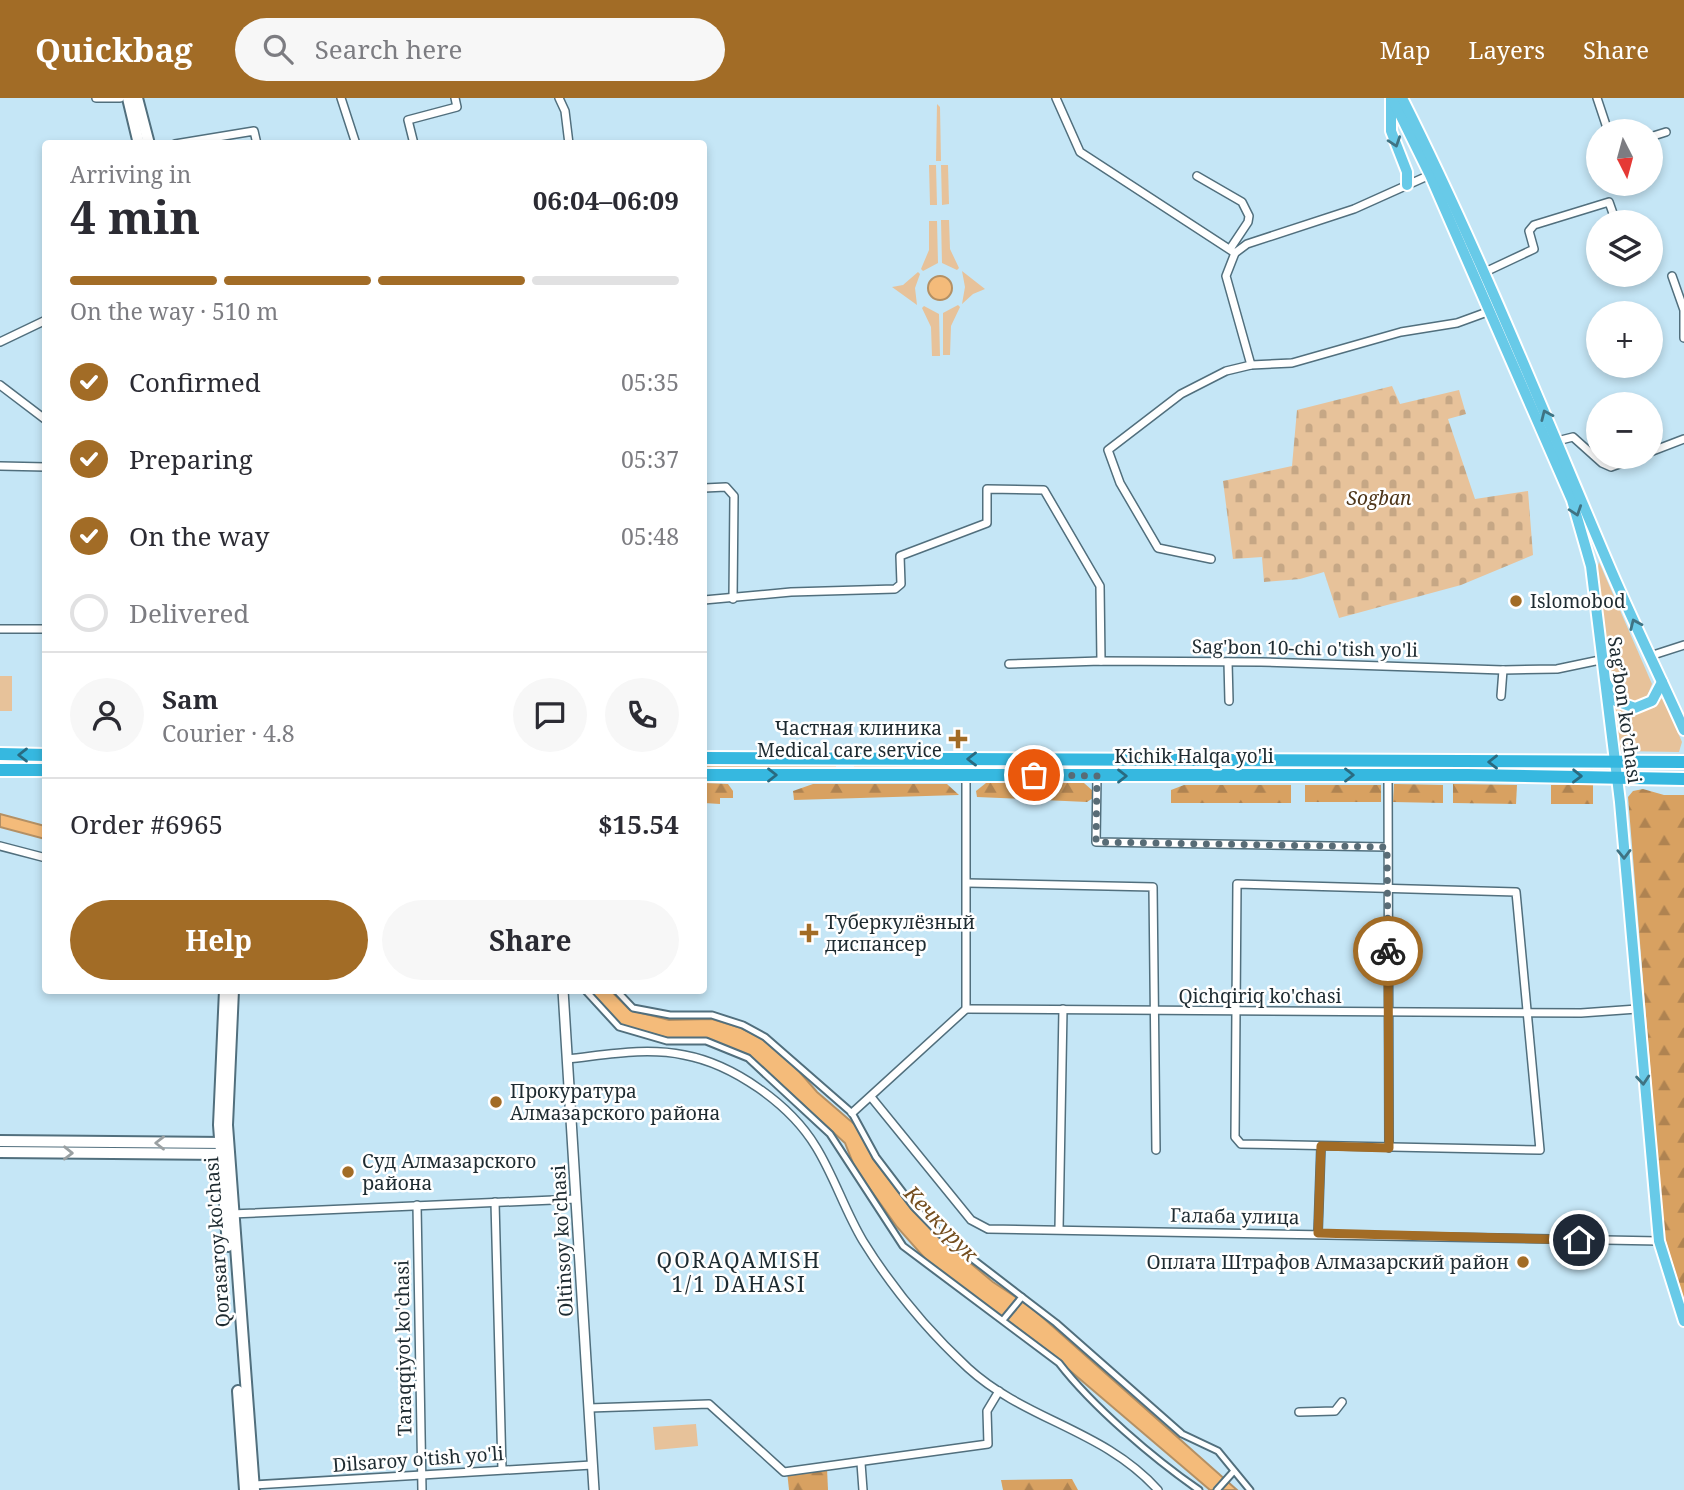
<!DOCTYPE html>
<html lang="en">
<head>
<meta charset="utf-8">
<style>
  :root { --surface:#fff; --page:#f7f7f7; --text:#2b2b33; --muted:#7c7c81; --line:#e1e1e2; --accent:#a26c26 }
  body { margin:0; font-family:"Noto Serif",serif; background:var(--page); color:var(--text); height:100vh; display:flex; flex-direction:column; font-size:26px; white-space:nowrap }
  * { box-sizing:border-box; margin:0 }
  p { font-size:23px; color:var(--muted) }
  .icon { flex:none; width:38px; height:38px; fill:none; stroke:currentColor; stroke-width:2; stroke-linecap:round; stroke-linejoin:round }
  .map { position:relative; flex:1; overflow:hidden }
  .details { position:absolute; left:42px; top:42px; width:665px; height:854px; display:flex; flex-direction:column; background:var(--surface); border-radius:7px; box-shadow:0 4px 10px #0003 }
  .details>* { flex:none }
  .needle { width:46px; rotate:174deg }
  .buttons { position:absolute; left:1586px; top:21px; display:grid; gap:14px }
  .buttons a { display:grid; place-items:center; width:77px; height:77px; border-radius:50%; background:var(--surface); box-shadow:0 4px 10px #0003; font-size:35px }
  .pin { position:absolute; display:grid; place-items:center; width:60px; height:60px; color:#fff; margin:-30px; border:4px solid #fff; border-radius:50%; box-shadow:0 2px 7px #0007 }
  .courier { position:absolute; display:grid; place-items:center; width:70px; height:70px; margin:-35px; border:5px solid #a26c26; border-radius:50%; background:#fff; color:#222; box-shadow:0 2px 9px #0007 }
  .overview em { font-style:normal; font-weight:700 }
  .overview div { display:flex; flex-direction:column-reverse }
  .overview { display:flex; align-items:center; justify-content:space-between; height:119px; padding:0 28px }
  h1 { font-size:46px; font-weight:700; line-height:52px }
  .bar { display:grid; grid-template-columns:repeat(4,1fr); gap:10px 7px; align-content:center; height:84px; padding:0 28px }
  .bar i { height:9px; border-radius:5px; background:var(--line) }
  .bar .selected { background:var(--accent) }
  .bar p { grid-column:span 4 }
  .line { display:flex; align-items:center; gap:18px; padding:0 28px; border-top:2px solid var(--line) }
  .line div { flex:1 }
  .round { display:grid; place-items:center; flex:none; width:74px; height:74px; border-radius:37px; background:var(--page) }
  ol { padding:0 28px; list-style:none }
  li { display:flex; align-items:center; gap:21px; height:77px }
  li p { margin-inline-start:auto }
  li .icon { padding:7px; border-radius:50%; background:var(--accent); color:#fff; stroke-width:4 }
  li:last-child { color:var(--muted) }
  li i { width:38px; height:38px; border:4px solid var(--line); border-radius:50% }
  .primary-button { display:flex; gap:14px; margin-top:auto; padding:14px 28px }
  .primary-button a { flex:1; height:80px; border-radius:42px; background:var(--accent); color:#fff; font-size:28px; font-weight:700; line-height:80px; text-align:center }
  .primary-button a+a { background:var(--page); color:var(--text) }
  header { display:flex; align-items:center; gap:42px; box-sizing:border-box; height:98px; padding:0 35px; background:var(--accent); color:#fff }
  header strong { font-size:33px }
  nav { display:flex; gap:38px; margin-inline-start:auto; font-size:24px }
  .search { width:490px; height:63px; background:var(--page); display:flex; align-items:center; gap:18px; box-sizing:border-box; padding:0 24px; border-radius:38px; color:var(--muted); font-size:26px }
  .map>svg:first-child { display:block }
  .green { fill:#e7c29a }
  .forest { fill:url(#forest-firs) }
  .cemetery { fill:url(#cemetery-stones) }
  .water { fill:#f4bb7a; stroke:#b49064; stroke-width:2 }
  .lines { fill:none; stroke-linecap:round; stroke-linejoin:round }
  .pedestrian-casing { stroke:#516f7d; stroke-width:9 }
  .minor-casing { stroke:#516f7d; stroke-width:10 }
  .tertiary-casing { stroke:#516f7d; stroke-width:12 }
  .secondary-casing { stroke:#516f7d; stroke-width:14 }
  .primary-casing { stroke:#fff; stroke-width:14 }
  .trunk-casing { stroke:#fff; stroke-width:16 }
  .pedestrian { stroke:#fff; stroke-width:5 }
  .minor { stroke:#fff; stroke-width:7 }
  .tertiary { stroke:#fff; stroke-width:9 }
  .secondary { stroke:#fff; stroke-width:10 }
  .primary { stroke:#68cae8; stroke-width:10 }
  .trunk { stroke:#36b8e0; stroke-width:12 }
  .oneway { stroke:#3f7383 }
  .oneway2 { stroke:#296a80 }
  .oneway3 { stroke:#9aa0a2 }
  .done { stroke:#586c76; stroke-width:7; stroke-dasharray:0 12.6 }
  .route { stroke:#a26c26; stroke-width:9 }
  .poi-dot { fill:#a26c26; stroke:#fff; stroke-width:2.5 }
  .labels { text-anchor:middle; stroke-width:5; stroke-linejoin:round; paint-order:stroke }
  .park-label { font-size:19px; font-style:italic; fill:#4d3519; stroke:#fff }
  .poi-label { font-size:19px; fill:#1e2b31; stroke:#fff; text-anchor:start }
  .street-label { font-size:19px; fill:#1e2b31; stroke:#fff }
  .water-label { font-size:21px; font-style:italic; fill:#744e1f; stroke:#fff }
  .neighbourhood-label { font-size:21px; letter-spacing:2px; fill:#1e2b31; stroke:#fff }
</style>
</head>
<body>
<header>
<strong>Quickbag</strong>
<div class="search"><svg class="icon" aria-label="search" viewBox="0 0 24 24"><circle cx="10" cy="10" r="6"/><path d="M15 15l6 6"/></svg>Search here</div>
<nav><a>Map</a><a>Layers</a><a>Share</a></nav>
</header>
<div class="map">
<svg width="1684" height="1392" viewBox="0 0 1684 1392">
  <defs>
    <pattern id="forest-firs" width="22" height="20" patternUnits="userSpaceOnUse" patternTransform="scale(1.75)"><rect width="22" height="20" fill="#d8a161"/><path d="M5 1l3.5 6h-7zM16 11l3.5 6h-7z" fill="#af8351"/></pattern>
    <pattern id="cemetery-stones" width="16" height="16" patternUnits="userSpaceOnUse" patternTransform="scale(1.75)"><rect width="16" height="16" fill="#e7c29a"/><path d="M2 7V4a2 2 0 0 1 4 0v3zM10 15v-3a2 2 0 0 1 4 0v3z" fill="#c6a785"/></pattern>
  </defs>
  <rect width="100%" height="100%" fill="#c5e6f6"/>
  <g class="green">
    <polygon points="937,6 940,9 941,63 936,63"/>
    <polygon points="929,67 936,67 937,107 930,107"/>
    <polygon points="941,67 948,67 949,106 942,107"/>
    <polygon points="941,122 949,122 950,151 959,170 957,172 942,165"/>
    <polygon points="929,123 937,123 938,165 923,173 921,171 929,152"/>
    <polygon points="962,173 985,191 973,196 962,206 965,189"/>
    <polygon points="918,174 920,176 915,190 917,207 892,189 903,187"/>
    <polygon points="958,207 960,209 951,228 950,257 943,257 943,215"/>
    <polygon points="924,208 939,216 940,258 932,258 931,229 922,210"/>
    <path d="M 1599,464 L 1652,586 L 1647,598 L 1634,605 L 1622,601 C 1609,587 1593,482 1599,464 Z"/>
    <rect x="0" y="578" width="12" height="35"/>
    <path d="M 1663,600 L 1682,644 L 1679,654 L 1621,653 L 1613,606 C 1639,626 1641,608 1663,600 Z"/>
    <polygon points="704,665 836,667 836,671 704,670"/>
    <polygon points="854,666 1277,666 1277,672 854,671"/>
    <polygon points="1293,666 1458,667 1458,673 1293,673"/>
    <rect x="1476" y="667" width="117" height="6"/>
    <polygon points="696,1326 698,1348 655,1352 653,1329"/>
  </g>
  <g class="forest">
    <polygon points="704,685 728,686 733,693 733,700 720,700 720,706 704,705"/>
    <polygon points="986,685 1084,685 1093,693 1093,700 1087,704 977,699 976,693"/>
    <polygon points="813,686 947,686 959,697 794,702 793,693"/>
    <polygon points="1394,686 1443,687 1443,705 1393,704"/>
    <polygon points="1453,686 1517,687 1516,706 1453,705"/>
    <polygon points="1184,687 1291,687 1291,705 1171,705 1171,692"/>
    <rect x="1305" y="687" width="76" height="17"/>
    <rect x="1551" y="687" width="42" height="19"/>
    <polygon points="1643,691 1664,697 1684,697 1684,1202 1664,1137 1628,699 1633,693"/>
    <polygon points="827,1370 828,1392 789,1392 787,1373"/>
    <polygon points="1072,1381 1078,1392 1003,1392 1001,1382"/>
  </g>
  <polygon class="cemetery" points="1392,288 1400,306 1459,292 1466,316 1448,321 1475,401 1528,393 1533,457 1461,487 1339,520 1324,474 1300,481 1264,484 1262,459 1233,461 1223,383 1292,368 1297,312"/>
  <g class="water">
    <circle cx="940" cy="190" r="12"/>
    <polygon points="0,716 45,728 45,741 0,729"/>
    <polygon points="589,893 611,893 630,912 669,922 712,921 741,930 761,940 790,963 817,994 860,1031 873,1061 913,1113 938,1138 993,1184 1032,1210 1237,1392 1210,1392 1061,1265 929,1165 897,1129 855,1070 845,1045 750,958 707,941 668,940 620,927"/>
  </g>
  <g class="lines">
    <defs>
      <g id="pedestrian">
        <path d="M 585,892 L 619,929 L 667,943 L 706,943 L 748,960 L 830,1036 L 903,1148 L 1059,1265 C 1092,1308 1154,1361 1199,1392"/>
        <polyline points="616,892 633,910 670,917 712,917 743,927 765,939 852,1015 876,1059 914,1109 940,1136 1056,1225 1182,1336 1218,1353 1250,1392"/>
        <polyline points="1003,1222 1022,1199"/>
        <polyline points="1217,1392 1234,1373"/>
      </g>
      <g id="minor">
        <polyline points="96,0 120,0"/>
        <polyline points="341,0 356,46"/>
        <polyline points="559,0 565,13 569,46"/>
        <polyline points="1056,0 1080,54 1235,155"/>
        <polyline points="1597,0 1608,33"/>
        <polyline points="1650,39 1666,34"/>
        <polyline points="175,46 254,33 257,46"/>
        <polyline points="414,46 408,22 457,9 455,0"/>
        <polyline points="1197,78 1242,104 1249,118 1248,124 1230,151"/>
        <polyline points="1483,175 1534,151 1529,133 1534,127 1609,104 1616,124"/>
        <polyline points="1672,178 1684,212 1684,240"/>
        <polyline points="0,244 46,222"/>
        <polyline points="1251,267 1226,178 1235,155 1247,146 1354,111 1432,76"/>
        <polyline points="0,287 46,322"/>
        <polyline points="1553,344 1573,339 1602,365 1611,369 1639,359"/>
        <polyline points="1650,354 1684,341"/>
        <polyline points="0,368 46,369"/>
        <polyline points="704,390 726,389 734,398 733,501"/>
        <polyline points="1211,461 1158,450 1120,385 1108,352 1181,296 1226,273 1251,267 1292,265 1401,234 1457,225 1490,213"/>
        <polyline points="704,502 791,494 895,491 901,486 900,458 987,425 987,391 1044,392 1100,488 1101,563"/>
        <polyline points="0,531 46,531"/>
        <polyline points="1650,558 1684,547"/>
        <polyline points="1228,564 1229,603"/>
        <polyline points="1009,566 1101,563 1261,564 1503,572 1557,571 1600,562"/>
        <polyline points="1501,598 1503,572"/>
        <polyline points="1388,677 1389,1050"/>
        <polyline points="1097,678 1096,744 1387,749"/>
        <polyline points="0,748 46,760"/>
        <polyline points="967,785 1153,789 1156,1052"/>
        <polygon points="1237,786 1516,794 1540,1052 1241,1046 1235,1039"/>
        <polyline points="966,911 1581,915 1637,911"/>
        <path d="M 567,961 C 606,957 645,949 684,957 C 733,966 790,1006 816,1049 C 834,1078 845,1113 863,1143 C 891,1188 929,1234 968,1270 C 1026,1323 1103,1331 1158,1392"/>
        <polyline points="871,999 971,1122 988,1131 1659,1143"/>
        <polyline points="852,1015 966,911 966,678"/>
        <polyline points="495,1104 502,1371"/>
        <polyline points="417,1107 422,1392"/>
        <polyline points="231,1116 576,1101"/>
        <polyline points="1059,1131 1063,911"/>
        <polyline points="1318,1135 1321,1048"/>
        <polyline points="589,1310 709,1306 784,1374 988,1346 987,1313 999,1293"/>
        <polyline points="1299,1314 1335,1313 1342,1304"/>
        <polyline points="861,1365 863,1392"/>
        <polyline points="252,1387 592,1367"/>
      </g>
      <polyline id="tertiary" points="563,892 594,1392"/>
      <g id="secondary">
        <polyline points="128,0 139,46"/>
        <polyline points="137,0 149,46"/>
        <polyline points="225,892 219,1027 228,1148"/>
        <polyline points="233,892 227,1027 254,1392"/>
        <polyline points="0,1043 226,1045"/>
        <polyline points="0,1054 225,1056"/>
        <polyline points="238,1293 245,1392"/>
      </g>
      <g id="primary">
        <polyline points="1391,0 1391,33 1407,74 1407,87"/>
        <polyline points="1392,0 1430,77 1572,402 1591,468 1620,704 1659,1143 1684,1223"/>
        <path d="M 1402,0 C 1478,151 1541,308 1607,463 C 1631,520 1659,576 1684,632"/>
        <polyline points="1606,585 1616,603 1635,610 1652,603 1662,584"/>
      </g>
      <g id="trunk">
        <polyline points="0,656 46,657"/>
        <polyline points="704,660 1684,664"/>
        <polyline points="0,672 46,672"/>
        <polyline points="704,677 1468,677 1684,681"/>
      </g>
    </defs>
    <use href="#pedestrian" class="pedestrian-casing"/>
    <use href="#minor" class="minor-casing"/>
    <use href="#tertiary" class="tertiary-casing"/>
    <use href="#secondary" class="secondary-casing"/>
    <use href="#primary" class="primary-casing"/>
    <use href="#trunk" class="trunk-casing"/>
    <use href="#pedestrian" class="pedestrian"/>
    <use href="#minor" class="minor"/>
    <use href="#tertiary" class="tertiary"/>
    <use href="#secondary" class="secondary"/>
    <use href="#primary" class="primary"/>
    <use href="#trunk" class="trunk"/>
  </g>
  <defs><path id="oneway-chevron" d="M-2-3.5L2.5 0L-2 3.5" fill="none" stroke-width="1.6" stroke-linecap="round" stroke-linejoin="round" transform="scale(1.75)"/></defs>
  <g class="oneway">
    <use href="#oneway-chevron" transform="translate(1395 44) rotate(71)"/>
    <use href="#oneway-chevron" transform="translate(1546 317) rotate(-114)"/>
    <use href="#oneway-chevron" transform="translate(1576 413) rotate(71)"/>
    <use href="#oneway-chevron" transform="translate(1635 526) rotate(-114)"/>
    <use href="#oneway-chevron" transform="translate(1624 756) rotate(89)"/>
    <use href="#oneway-chevron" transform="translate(1643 982) rotate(85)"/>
  </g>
  <g class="oneway2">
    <use href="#oneway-chevron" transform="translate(23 657) rotate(-180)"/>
    <use href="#oneway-chevron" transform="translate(972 661) rotate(-180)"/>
    <use href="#oneway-chevron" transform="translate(1493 664) rotate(180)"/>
    <use href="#oneway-chevron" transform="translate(772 677)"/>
    <use href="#oneway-chevron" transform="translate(1349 677)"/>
    <use href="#oneway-chevron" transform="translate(1122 678)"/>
    <use href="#oneway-chevron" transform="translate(1577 678) rotate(1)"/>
  </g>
  <g class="oneway3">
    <use href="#oneway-chevron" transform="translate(160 1045) rotate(-180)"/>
    <use href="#oneway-chevron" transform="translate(68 1055) rotate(1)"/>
  </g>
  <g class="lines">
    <polyline class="done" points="1034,677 1097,678 1096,744 1387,749 1388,853"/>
    <polyline class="route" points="1388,853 1389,1050 1321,1048 1318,1135 1579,1142"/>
  </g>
  <g class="poi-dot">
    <circle cx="1516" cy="503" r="7"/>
    <path d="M954.5 630.5h7v7h7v7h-7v7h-7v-7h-7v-7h7z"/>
    <path d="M805.5 824.5h7v7h7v7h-7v7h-7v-7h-7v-7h7z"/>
    <circle cx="496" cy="1004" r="7"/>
    <circle cx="348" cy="1074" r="7"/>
    <circle cx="1523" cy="1164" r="7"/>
  </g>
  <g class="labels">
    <g class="park-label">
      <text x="1379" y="407">Sogban</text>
    </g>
    <g class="poi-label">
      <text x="1530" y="510">Islomobod</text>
      <text x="942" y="637" text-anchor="end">Частная клиника<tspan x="942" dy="22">Medical care service</tspan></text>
      <text x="825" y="831">Туберкулёзный<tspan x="825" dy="22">диспансер</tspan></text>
      <text x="510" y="1000">Прокуратура<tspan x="510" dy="22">Алмазарского района</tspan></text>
      <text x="362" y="1070">Суд Алмазарского<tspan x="362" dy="22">района</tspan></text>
      <text x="1509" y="1171" text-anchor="end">Оплата Штрафов Aлмазарский район</text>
    </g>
    <g class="street-label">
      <text transform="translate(1305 550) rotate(1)" y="7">Sag'bon 10-chi o'tish yo'li</text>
      <text transform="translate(1625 612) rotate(82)" y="7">Sag’bon ko’chasi</text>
      <text x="1194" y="665">Kichik Halqa yo'li</text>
      <text x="1260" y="905">Qichqiriq ko'chasi</text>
      <text transform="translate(1235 1118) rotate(1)" y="7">Галаба улица</text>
      <text transform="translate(562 1143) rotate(-93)" y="7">Oltinsoy ko'chasi</text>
      <text transform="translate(217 1144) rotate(-94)" y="7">Qorasaroy ko'chasi</text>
      <text transform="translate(403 1250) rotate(-91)" y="7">Taraqqiyot ko'chasi</text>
      <text transform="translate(418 1361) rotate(-4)" y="7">Dilsaroy o'tish yo'li</text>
    </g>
    <g class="water-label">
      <text transform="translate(941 1126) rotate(46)" y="7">Кечкурук</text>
    </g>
    <g class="neighbourhood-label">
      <text x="739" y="1170">QORAQAMISH<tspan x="739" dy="24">1/1 DAHASI</tspan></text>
    </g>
  </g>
</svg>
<div class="buttons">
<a><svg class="needle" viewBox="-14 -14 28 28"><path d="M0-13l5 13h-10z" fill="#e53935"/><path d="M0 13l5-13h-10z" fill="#7c7c81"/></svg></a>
<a><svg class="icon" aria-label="layers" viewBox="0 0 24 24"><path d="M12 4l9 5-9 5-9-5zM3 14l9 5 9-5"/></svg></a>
<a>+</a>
<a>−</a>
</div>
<div class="pin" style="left:1034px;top:677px;background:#ea580c"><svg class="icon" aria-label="bag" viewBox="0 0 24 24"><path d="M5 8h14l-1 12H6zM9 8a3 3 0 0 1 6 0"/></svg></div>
<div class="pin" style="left:1579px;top:1142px;background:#1f2937"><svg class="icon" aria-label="home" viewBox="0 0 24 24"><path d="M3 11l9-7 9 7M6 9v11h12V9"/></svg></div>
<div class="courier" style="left:1388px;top:853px"><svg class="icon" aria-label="bike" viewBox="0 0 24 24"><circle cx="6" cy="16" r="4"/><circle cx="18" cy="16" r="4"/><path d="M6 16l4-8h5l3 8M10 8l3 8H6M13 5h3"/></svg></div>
<section class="details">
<div class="overview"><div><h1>4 min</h1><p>Arriving in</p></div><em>06:04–06:09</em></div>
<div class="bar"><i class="selected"></i><i class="selected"></i><i class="selected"></i><i></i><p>On the way · 510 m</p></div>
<ol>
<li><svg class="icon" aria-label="check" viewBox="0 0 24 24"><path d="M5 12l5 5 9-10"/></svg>Confirmed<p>05:35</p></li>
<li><svg class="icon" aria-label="check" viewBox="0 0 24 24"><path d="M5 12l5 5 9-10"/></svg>Preparing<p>05:37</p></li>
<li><svg class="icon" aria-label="check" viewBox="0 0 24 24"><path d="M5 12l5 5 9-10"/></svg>On the way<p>05:48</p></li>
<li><i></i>Delivered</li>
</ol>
<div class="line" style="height:126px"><a class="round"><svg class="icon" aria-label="person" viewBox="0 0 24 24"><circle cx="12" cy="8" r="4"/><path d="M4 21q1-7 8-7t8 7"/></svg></a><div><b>Sam</b><p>Courier · 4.8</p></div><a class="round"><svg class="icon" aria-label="chat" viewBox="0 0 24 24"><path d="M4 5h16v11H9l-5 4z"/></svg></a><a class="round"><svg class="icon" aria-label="phone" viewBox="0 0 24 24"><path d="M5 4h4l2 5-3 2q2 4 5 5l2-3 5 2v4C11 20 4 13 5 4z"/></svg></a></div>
<div class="line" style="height:91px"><div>Order #6965</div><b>$15.54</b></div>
<div class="primary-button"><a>Help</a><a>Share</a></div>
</section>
</div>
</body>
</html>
